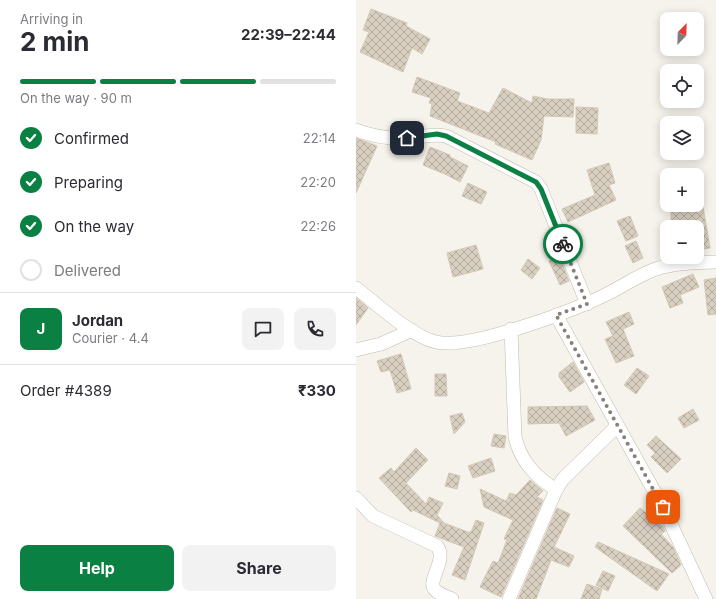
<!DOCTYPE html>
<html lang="en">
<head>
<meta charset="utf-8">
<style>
  :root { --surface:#fff; --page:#f2f2f3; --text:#2b2b33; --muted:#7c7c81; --line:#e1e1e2; --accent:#0b8043 }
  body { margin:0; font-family:Inter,sans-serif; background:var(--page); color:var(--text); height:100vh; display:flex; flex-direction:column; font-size:15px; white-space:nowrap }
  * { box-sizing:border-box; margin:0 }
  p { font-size:13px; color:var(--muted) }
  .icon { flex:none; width:22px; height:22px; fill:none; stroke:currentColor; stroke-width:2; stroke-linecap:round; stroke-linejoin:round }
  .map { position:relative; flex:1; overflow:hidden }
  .sheet { display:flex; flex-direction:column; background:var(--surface); width:356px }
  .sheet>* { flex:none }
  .needle { width:26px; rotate:23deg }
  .controls { position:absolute; left:304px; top:12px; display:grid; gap:8px }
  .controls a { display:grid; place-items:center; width:44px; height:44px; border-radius:8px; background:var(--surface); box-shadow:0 2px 10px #0003; font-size:20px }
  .pin { position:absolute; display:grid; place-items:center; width:34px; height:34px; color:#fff; margin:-17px; border-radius:8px; box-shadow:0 2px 6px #0006 }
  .courier { position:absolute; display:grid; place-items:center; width:40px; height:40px; margin:-20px; border:3px solid #0b8043; border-radius:50%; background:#fff; color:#222; box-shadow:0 1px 5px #0007 }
  .headline em { font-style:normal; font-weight:700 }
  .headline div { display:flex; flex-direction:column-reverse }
  .headline { display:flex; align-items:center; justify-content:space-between; height:68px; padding:0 20px }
  h1 { font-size:26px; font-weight:700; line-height:30px }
  .bar { display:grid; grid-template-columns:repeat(4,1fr); gap:6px 4px; align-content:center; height:48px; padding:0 20px }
  .bar i { height:5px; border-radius:3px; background:var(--line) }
  .bar .current { background:var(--accent) }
  .bar p { grid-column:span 4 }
  .line { display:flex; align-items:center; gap:10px; padding:0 20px; border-top:1px solid var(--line) }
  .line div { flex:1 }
  .round { display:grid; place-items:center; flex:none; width:42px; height:42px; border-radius:8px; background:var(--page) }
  ol { padding:0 20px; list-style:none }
  li { display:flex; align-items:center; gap:12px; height:44px }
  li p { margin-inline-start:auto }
  li .icon { padding:4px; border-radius:50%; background:var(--accent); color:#fff; stroke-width:4 }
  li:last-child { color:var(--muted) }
  li i { width:22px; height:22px; border:2px solid var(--line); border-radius:50% }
  .cta { display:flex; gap:8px; margin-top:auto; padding:8px 20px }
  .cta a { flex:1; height:46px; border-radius:8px; background:var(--accent); color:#fff; font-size:16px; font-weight:700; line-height:46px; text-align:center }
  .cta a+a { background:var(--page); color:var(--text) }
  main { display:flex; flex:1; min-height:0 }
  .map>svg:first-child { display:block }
  .building { fill:url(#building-cross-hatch); stroke:#d3c7b4 }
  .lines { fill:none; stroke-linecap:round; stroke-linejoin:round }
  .street-casing { stroke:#c2bbae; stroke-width:14 }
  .street { stroke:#fff; stroke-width:13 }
  .done { stroke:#878178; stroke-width:4; stroke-dasharray:0 7.2 }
  .route { stroke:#0b8043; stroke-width:5 }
</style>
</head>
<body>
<main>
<section class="sheet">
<div class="headline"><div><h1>2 min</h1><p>Arriving in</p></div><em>22:39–22:44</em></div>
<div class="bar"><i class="current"></i><i class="current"></i><i class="current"></i><i></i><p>On the way · 90 m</p></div>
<ol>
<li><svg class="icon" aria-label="check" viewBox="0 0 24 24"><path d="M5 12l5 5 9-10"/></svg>Confirmed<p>22:14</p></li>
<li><svg class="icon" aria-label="check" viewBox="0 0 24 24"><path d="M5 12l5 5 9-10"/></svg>Preparing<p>22:20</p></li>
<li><svg class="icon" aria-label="check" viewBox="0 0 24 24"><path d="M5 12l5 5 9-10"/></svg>On the way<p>22:26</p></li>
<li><i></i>Delivered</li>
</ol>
<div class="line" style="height:72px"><b class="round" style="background:var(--accent);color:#fff">J</b><div><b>Jordan</b><p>Courier · 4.4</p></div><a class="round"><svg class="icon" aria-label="chat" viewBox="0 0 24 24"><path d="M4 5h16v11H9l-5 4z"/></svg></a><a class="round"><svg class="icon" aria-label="phone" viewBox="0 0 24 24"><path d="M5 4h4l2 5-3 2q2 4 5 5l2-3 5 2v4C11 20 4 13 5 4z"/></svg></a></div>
<div class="line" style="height:52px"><div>Order #4389</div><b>₹330</b></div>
<div class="cta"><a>Help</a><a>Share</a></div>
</section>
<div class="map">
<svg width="360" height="599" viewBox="0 0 360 599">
  <defs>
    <pattern id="building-cross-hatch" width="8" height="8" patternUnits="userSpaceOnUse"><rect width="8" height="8" fill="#d8cfc1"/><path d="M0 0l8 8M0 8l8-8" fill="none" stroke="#b1aa9e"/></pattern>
  </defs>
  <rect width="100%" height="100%" fill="#f6f3ec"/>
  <g class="building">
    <polygon points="15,9 51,23 50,26 74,39 66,54 56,48 47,72 4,52 13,32 7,30"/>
    <polygon points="61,77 104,93 101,101 133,113 147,88 176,103 177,96 192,99 218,99 217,117 188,116 185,140 176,160 139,144 140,142 74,116 76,104 73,103 75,98 56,92"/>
    <polygon points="220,107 242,108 241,134 220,133"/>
    <polygon points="0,138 21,146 0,193"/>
    <polygon points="74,147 94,155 94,157 112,166 104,182 91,175 67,165"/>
    <polygon points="253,163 259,183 253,185 260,200 212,222 206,209 239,195 231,170"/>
    <polygon points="112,183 131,192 125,204 106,196"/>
    <polygon points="347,207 354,248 341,250 341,223 315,223 315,209"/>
    <polygon points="274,216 282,236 270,241 261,221"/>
    <polygon points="280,241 287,258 277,263 269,246"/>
    <polygon points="120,245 127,269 97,277 91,253"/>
    <polygon points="203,256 213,281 204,285 193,261"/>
    <polygon points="172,259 184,268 176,279 165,270"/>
    <polygon points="337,274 343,287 324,295 327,303 314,308 306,287"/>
    <polygon points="360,278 360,314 352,315 348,280"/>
    <polygon points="0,298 12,308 0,325"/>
    <polygon points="273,312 278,324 267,329 278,356 260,363 249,339 257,336 250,322"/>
    <polygon points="45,354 55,389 41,393 34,370 25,372 21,361"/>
    <polygon points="217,362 228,382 214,392 203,377 203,373"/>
    <polygon points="281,368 293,376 280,394 268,385"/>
    <polygon points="79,374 90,374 91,396 79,396"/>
    <polygon points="231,406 239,420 210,436 203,423 172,424 172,407"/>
    <polygon points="337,409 343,420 328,428 322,418"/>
    <polygon points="106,413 109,422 98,434 94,416"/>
    <polygon points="138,434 150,436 148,448 135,446"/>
    <polygon points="300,436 325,459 311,473 295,457 299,453 291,445"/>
    <polygon points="60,448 72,460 50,483 70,504 73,497 87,503 81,515 88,523 112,532 115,532 120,520 128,523 109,580 96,575 108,547 79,536 84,523 57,510 55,512 23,478 35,468 38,472"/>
    <polygon points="135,458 139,471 117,478 112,466"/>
    <polygon points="93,473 104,476 101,489 89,486"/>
    <polygon points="174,480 187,491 181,497 187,500 145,597 124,587 137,561 142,563 151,540 148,539 157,520 128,507 124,489 150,501 154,493 160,495"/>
    <polygon points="201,508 214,514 198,547 218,556 213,567 195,560 180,599 162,599"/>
    <polygon points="284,508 307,527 309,531 305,534 317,547 325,565 316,573 267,526"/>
    <polygon points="242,542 313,574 301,591 239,547"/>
    <polygon points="247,571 259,576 252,591 240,585"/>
    <polygon points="231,584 246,589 243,599 225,599"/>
  </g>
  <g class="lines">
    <defs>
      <g id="street">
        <path d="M 0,130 C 16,136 33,139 50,138 C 64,138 76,133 90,136 L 180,182 L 185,189 L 231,304"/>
        <path d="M 0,288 C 21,304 56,337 80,342 C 113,350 216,311 249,295 C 266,287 282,275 300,269 C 319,263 340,262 360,262"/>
        <polyline points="200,315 307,507 350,599"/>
        <path d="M 155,329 L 159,437 C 165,462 179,476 200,490"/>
        <polyline points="0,350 25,344 56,330"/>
        <path d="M 0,498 L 17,516 L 81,546 C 92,561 70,580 79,590 C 83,594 91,597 96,599"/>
        <polyline points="153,599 200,490 207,479 261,426"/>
      </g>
    </defs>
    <use href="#street" class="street-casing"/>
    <use href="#street" class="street"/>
  </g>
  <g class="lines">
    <polyline class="done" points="207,244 231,304 200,315 307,507"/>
    <polyline class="route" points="51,138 81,134 90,136 180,182 185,189 207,244"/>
  </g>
</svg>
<div class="controls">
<a><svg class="needle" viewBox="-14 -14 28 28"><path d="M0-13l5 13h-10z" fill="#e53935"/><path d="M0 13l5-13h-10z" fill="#7c7c81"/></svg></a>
<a><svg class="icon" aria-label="locate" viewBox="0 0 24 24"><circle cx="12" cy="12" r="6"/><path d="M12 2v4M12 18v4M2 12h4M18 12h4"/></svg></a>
<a><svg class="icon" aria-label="layers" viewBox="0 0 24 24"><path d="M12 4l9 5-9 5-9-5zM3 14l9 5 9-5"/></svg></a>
<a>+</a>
<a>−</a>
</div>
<div class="pin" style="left:307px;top:507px;background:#ea580c"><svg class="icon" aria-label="bag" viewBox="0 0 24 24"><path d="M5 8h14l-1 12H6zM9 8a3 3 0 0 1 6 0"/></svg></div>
<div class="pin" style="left:51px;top:138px;background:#1f2937"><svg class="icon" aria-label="home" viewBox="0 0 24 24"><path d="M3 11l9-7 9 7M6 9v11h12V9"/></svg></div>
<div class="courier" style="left:207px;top:244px"><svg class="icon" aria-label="bike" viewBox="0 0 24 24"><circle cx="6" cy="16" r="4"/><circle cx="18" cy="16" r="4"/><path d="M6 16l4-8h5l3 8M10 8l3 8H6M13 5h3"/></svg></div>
</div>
</main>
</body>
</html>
